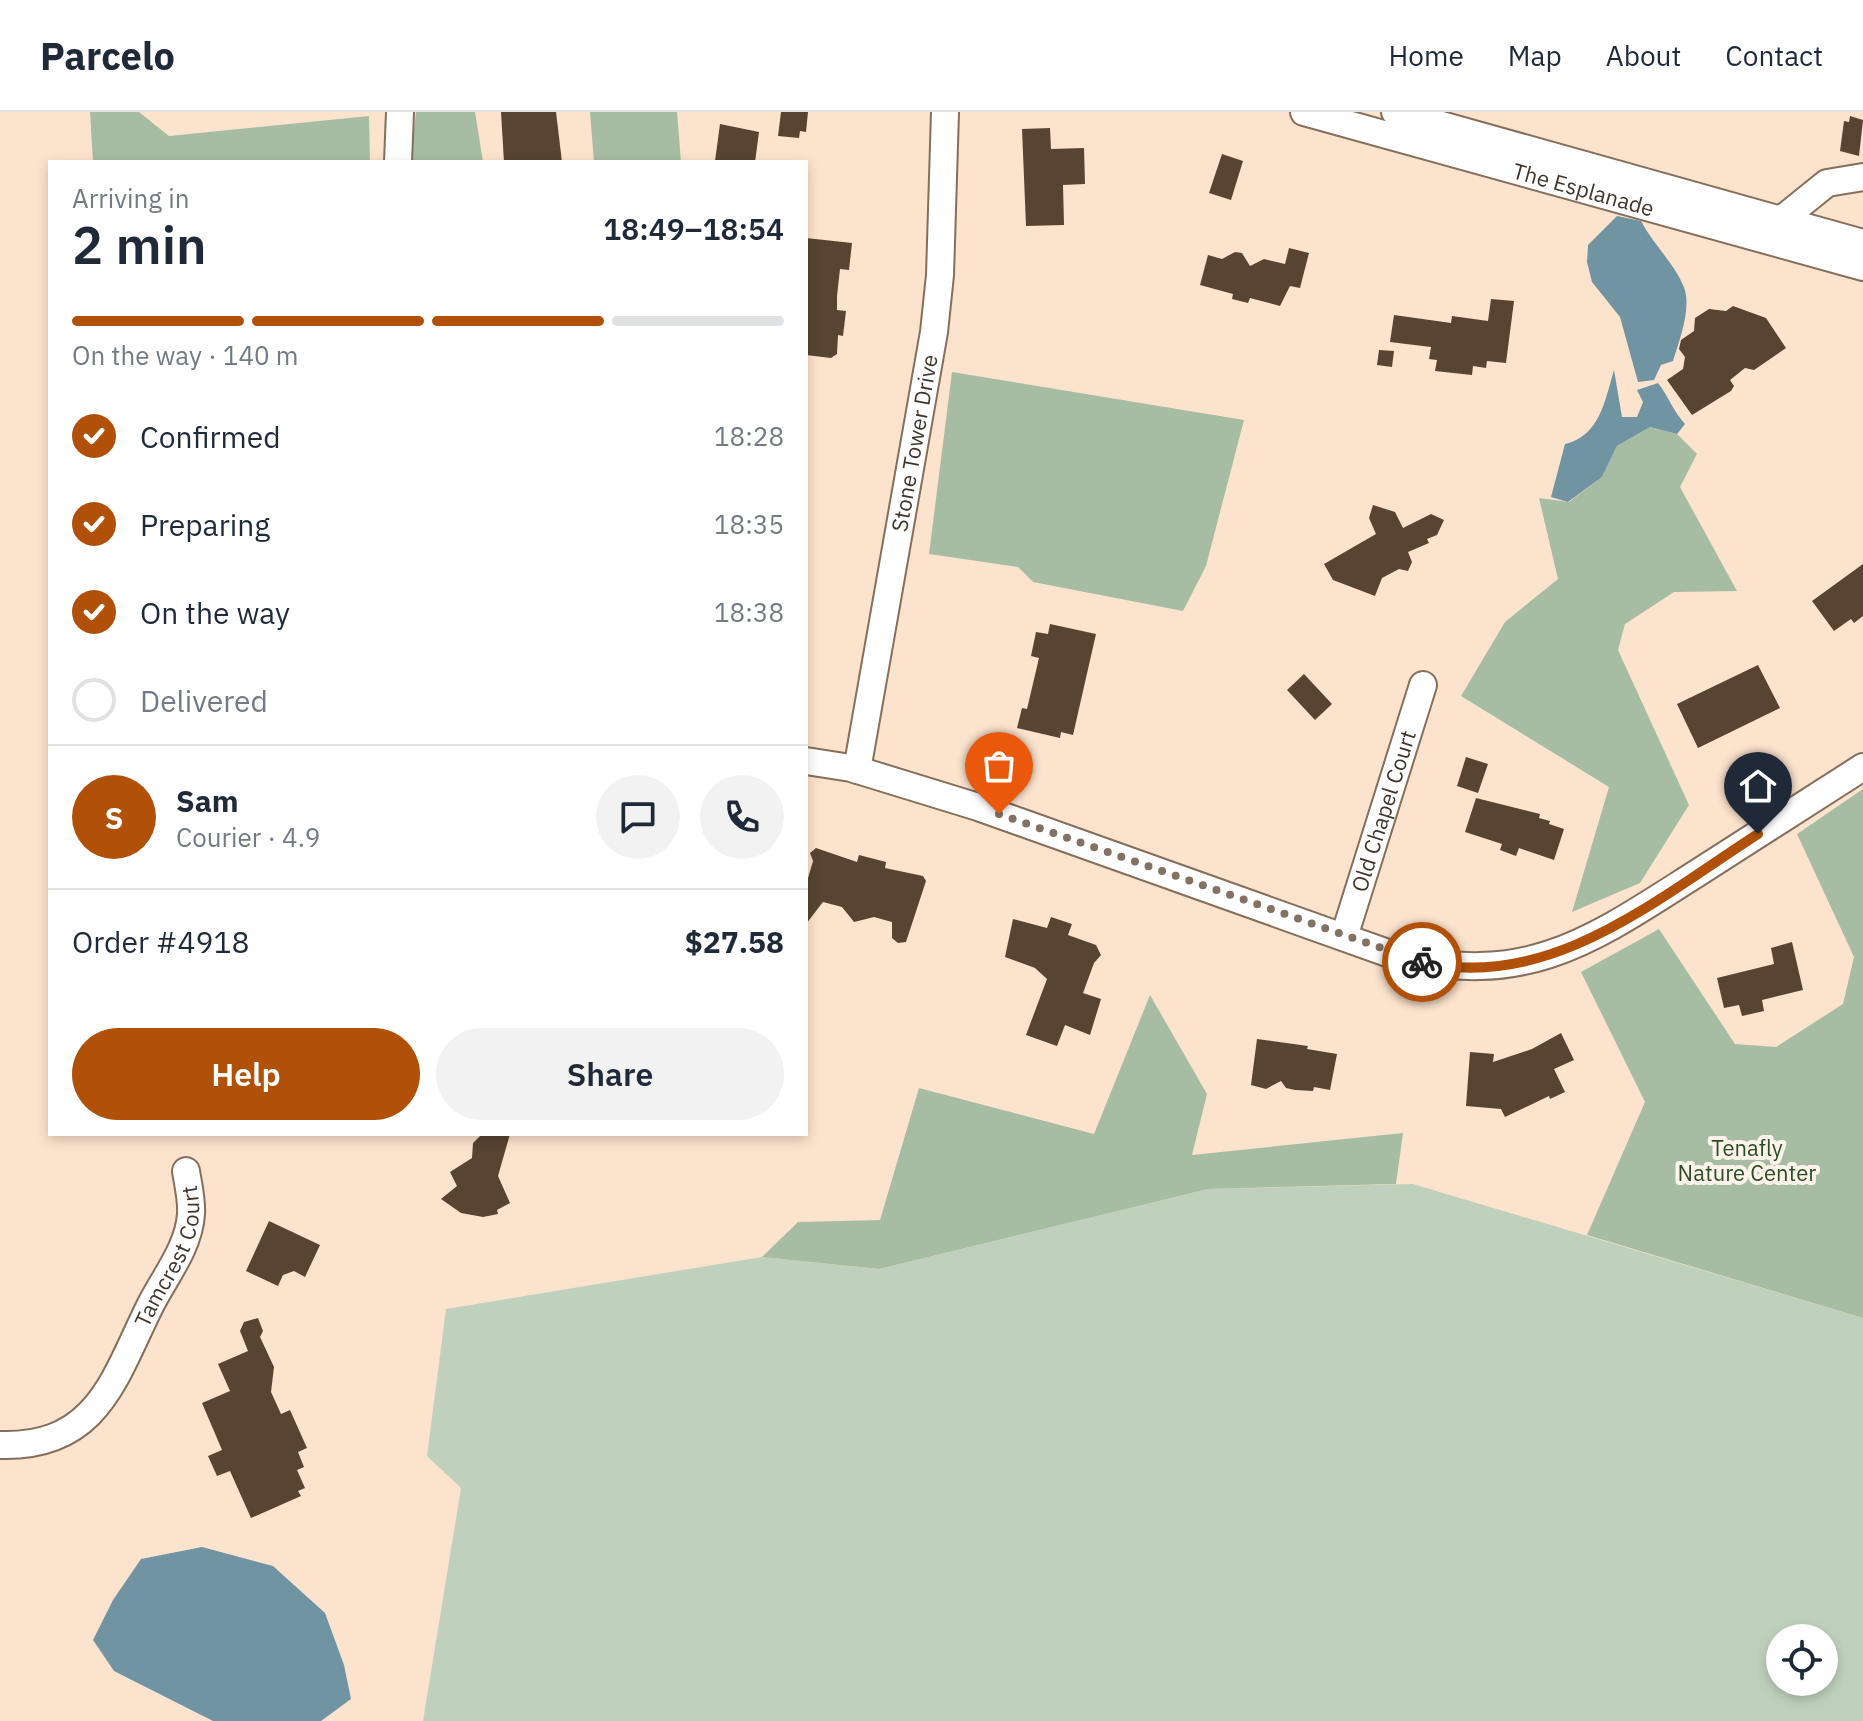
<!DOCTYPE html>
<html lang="en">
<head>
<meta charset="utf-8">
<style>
  :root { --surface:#fff; --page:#f2f2f3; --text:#1f2937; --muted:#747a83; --line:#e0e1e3; --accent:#b15109 }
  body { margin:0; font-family:"IBM Plex Sans",sans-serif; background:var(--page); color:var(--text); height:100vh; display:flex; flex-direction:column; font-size:30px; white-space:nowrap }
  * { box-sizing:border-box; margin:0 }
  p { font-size:26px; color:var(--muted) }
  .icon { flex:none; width:44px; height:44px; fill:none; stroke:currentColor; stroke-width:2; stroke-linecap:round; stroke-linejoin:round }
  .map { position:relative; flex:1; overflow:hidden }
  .sheet { position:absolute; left:48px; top:48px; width:760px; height:976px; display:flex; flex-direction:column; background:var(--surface); border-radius:0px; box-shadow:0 4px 12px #0003 }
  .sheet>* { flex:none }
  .buttons { position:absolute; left:1766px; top:1512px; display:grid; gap:16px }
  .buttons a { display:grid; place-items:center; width:72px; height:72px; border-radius:50%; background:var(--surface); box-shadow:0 4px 12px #0003; font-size:40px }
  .pin { position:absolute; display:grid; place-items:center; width:68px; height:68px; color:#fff; margin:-82px -34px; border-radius:50% 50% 50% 0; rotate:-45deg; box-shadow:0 0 8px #0007 }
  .pin .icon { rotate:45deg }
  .courier { position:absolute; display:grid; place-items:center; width:80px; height:80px; margin:-40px; border:6px solid #b15109; border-radius:50%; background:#fff; color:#222; box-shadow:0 2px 10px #0007 }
  .summary em { font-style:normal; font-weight:600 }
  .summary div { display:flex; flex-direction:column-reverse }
  .summary { display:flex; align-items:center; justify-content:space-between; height:136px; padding:0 24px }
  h1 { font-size:52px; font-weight:600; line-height:60px }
  .bar { display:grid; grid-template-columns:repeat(4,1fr); gap:12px 8px; align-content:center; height:96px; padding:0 24px }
  .bar i { height:10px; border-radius:6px; background:var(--line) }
  .bar .on { background:var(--accent) }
  .bar p { grid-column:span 4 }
  .line { display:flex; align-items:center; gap:20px; padding:0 24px; border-top:2px solid var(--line) }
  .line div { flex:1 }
  .round { display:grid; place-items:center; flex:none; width:84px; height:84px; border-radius:42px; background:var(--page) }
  ol { padding:0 24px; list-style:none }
  li { display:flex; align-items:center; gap:24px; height:88px }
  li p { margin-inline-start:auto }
  li .icon { padding:8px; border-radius:50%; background:var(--accent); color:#fff; stroke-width:4 }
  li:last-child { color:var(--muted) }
  li i { width:44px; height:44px; border:4px solid var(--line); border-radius:50% }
  .button { display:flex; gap:16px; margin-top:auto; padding:16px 24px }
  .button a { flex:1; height:92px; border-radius:48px; background:var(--accent); color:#fff; font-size:32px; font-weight:600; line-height:92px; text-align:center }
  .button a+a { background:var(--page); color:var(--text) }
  header { display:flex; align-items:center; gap:48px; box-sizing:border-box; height:112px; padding:0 40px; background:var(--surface); border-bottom:2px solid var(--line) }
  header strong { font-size:38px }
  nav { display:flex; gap:44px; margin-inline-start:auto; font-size:28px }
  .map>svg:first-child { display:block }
  .green { fill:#bfd1bc; fill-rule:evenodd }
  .forest { fill:#a7bda3 }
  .water { fill:#7194a3 }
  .building { fill:#584431 }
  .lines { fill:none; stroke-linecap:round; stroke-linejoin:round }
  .minor-casing { stroke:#856f5b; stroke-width:30 }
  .minor { stroke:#fff; stroke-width:26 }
  .done { stroke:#817264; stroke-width:8; stroke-dasharray:0 14.4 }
  .route { stroke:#b15109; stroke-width:10 }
  .labels { text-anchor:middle; stroke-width:8; stroke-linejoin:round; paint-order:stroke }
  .street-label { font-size:22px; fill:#3f352c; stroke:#fef3ea }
  .park-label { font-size:22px; fill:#2b4d26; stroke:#fef3ea }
</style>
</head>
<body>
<header>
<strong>Parcelo</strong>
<nav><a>Home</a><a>Map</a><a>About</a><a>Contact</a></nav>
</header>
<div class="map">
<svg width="1863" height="1609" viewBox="0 0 1863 1609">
  <rect width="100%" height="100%" fill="#fce3cd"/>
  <path class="green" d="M 1413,1072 L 1863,1206 L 1863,1609 L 423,1609 L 461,1376 L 427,1344 L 446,1197 L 762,1145 L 879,1157 L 1208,1077 ZM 1780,1526 L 1824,1526 L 1824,1570 L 1780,1570 Z"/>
  <g class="forest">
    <polygon points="90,0 139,0 169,24 369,4 370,50 93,50"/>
    <polygon points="416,0 475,0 483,50 410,50"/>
    <polygon points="590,0 677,0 681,50 594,50"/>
    <polygon points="952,260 1244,308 1206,454 1183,499 1033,470 1018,455 929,442"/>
    <polygon points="1650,315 1677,322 1697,342 1680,375 1737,479 1674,480 1625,512 1618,538 1689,693 1640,771 1572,800 1609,675 1461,584 1505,510 1558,467 1539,386 1569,390 1602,365 1617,334"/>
    <polygon points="1863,677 1863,1206 1587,1123 1645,990 1581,860 1659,817 1735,932 1776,935 1843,892 1854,845 1797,722"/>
    <polygon points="1150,883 1207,982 1192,1043 1403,1021 1396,1072 1208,1077 879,1157 762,1145 798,1110 880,1108 919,976 1094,1022"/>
  </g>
  <g class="water">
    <path d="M 1617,104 L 1641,109 C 1653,132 1673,150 1683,173 C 1693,194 1679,229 1673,249 L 1661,253 L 1654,268 L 1638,270 L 1620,205 L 1592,170 L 1587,150 L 1588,133 Z"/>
    <path d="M 1614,258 L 1622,305 L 1637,305 L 1643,290 L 1637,278 L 1658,271 C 1669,285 1673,299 1685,312 L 1677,322 L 1650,315 L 1617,334 L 1602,365 L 1568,390 L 1551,385 L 1565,332 C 1600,324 1605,288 1614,258 Z"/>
    <polygon points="202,1435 273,1454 325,1501 344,1553 351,1587 321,1609 213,1609 114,1559 93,1528 113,1488 141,1447"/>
  </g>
  <g class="building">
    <polygon points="501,0 556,0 562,50 504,50"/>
    <polygon points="781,0 808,0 806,20 800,19 799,26 778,24"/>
    <polygon points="1850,4 1863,8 1859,44 1840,39 1844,9 1849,10"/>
    <polygon points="720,12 759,20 755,50 715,49"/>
    <polygon points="1050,16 1051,37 1084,36 1085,72 1063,73 1064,113 1026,114 1022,17"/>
    <polygon points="1222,42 1243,49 1231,88 1209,81"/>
    <polygon points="806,126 852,131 849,158 840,157 837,184 837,198 846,199 843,224 838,223 837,242 831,246 806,243"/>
    <polygon points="1289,136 1309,141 1300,176 1290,174 1280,194 1250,186 1248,191 1232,187 1233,182 1200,173 1208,143 1222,147 1235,140 1242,141 1250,154 1264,147 1285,152"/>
    <polygon points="1491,187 1514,189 1506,251 1487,249 1486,256 1473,254 1472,263 1435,259 1437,248 1429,247 1431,235 1390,230 1394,203 1451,211 1452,204 1488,209"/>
    <polygon points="1733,194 1766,206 1786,236 1754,258 1745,256 1730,268 1734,274 1731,279 1692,303 1667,268 1683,257 1685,245 1679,237 1681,228 1694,219 1695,206 1709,197 1726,199"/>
    <polygon points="1379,238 1394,239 1392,255 1377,253"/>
    <polygon points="1373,393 1395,400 1403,416 1431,402 1444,408 1437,423 1427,427 1429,431 1408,440 1412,450 1408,459 1399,457 1382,466 1375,484 1333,468 1324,452 1376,422 1369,406"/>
    <polygon points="1863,452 1863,504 1854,511 1851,507 1834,519 1812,489"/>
    <polygon points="1050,512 1096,522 1073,623 1061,620 1060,626 1017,616 1022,596 1027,597 1039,546 1031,544 1036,520 1048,522"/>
    <polygon points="1758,553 1780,596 1698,636 1677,592"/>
    <polygon points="1304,562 1332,592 1315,608 1287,578"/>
    <polygon points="1466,645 1488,652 1478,681 1457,674"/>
    <polygon points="1476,686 1540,702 1539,706 1550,709 1549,712 1564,717 1554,748 1519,736 1516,744 1500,738 1502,732 1465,720"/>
    <polygon points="816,736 857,750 859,743 886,750 885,756 923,764 926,769 906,830 898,831 892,826 892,810 874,805 854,810 842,795 823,790 806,812 806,773 813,749 810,741"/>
    <polygon points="1051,805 1072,812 1068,823 1096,833 1101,843 1094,851 1083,881 1101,887 1090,923 1065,913 1057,934 1026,923 1047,867 1035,856 1005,845 1013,807 1047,816"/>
    <polygon points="1792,830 1803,878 1762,888 1764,899 1742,904 1739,893 1724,896 1717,866 1774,852 1771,836"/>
    <polygon points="1561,921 1574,948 1554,957 1565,980 1550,987 1549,984 1505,1005 1501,997 1466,994 1470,940 1494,942 1493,950 1532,937"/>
    <polygon points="1257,927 1308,934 1307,937 1337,942 1330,978 1314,975 1313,979 1295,978 1286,976 1281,969 1266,977 1251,973"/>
    <polygon points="482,1022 510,1022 498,1064 510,1091 497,1098 498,1102 483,1105 461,1101 441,1087 457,1074 450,1060 472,1046 473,1031"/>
    <polygon points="269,1109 320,1133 305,1165 294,1159 283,1163 278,1174 246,1159"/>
    <polygon points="258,1206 263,1219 260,1225 274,1255 271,1280 281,1302 290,1298 307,1336 298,1340 304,1355 297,1358 305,1376 298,1379 301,1384 251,1406 230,1359 217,1364 208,1344 222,1338 202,1291 230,1279 218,1252 248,1239 240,1219 244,1210"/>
  </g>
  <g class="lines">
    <defs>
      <g id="minor">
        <path id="s1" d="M 1304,0 L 1863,155"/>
        <polyline points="1395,0 1863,131"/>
        <polyline points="398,50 400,0"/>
        <polyline points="1781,108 1827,71 1863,65"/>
        <path d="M 806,649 L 851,656 L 978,695 L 1396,844 C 1529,876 1592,828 1699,760 C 1754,725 1808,690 1863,655"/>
        <path id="s2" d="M 857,658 L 934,220 L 940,163 L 945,0"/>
        <path id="s3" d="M 1344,825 L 1423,573"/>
        <path id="s4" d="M 0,1333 C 97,1336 114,1267 149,1196 C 163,1167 189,1136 191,1102 C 192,1088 188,1072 186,1059"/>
      </g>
    </defs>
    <use href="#minor" class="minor-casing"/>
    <use href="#minor" class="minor"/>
  </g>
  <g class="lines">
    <polyline class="done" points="999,702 1422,850"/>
    <path class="route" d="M 1422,850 C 1550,880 1658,786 1758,722"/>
  </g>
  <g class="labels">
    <g class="street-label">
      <text dy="8" stroke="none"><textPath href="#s1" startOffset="290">The Esplanade</textPath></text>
      <text dy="8" stroke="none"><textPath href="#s2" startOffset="332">Stone Tower Drive</textPath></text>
      <text dy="8" stroke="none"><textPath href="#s3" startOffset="132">Old Chapel Court</textPath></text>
      <text dy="8" stroke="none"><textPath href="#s4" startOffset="276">Tamcrest Court</textPath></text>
    </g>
    <g class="park-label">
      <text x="1747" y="1044">Tenafly<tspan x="1747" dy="25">Nature Center</tspan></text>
    </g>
  </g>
</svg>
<div class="buttons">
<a><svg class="icon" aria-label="locate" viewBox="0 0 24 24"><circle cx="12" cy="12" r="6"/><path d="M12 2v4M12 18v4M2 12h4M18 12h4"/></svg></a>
</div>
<div class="pin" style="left:999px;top:702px;background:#ea580c"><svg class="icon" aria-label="bag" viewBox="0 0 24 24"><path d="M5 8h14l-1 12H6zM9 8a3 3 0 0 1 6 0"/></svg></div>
<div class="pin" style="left:1758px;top:722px;background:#1f2937"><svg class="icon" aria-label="home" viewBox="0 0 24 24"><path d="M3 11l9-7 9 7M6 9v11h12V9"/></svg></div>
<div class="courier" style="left:1422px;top:850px"><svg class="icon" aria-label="bike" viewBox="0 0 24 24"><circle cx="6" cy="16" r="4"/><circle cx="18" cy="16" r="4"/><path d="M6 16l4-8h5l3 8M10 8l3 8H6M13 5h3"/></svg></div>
<section class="sheet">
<div class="summary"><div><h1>2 min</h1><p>Arriving in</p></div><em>18:49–18:54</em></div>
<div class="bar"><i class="on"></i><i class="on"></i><i class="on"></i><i></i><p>On the way · 140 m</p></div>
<ol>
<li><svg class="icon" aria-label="check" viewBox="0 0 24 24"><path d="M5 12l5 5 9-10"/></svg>Confirmed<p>18:28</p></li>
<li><svg class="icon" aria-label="check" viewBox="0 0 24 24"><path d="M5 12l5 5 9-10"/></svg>Preparing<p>18:35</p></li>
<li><svg class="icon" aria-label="check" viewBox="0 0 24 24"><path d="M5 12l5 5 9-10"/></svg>On the way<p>18:38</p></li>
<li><i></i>Delivered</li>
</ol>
<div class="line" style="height:144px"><b class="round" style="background:var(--accent);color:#fff">S</b><div><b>Sam</b><p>Courier · 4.9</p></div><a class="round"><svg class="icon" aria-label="chat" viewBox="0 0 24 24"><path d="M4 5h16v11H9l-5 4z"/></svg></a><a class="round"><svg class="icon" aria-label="phone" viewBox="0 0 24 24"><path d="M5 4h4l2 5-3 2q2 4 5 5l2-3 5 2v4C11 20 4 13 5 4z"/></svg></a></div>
<div class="line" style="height:104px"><div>Order #4918</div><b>$27.58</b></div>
<div class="button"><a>Help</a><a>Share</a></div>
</section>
</div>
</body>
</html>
